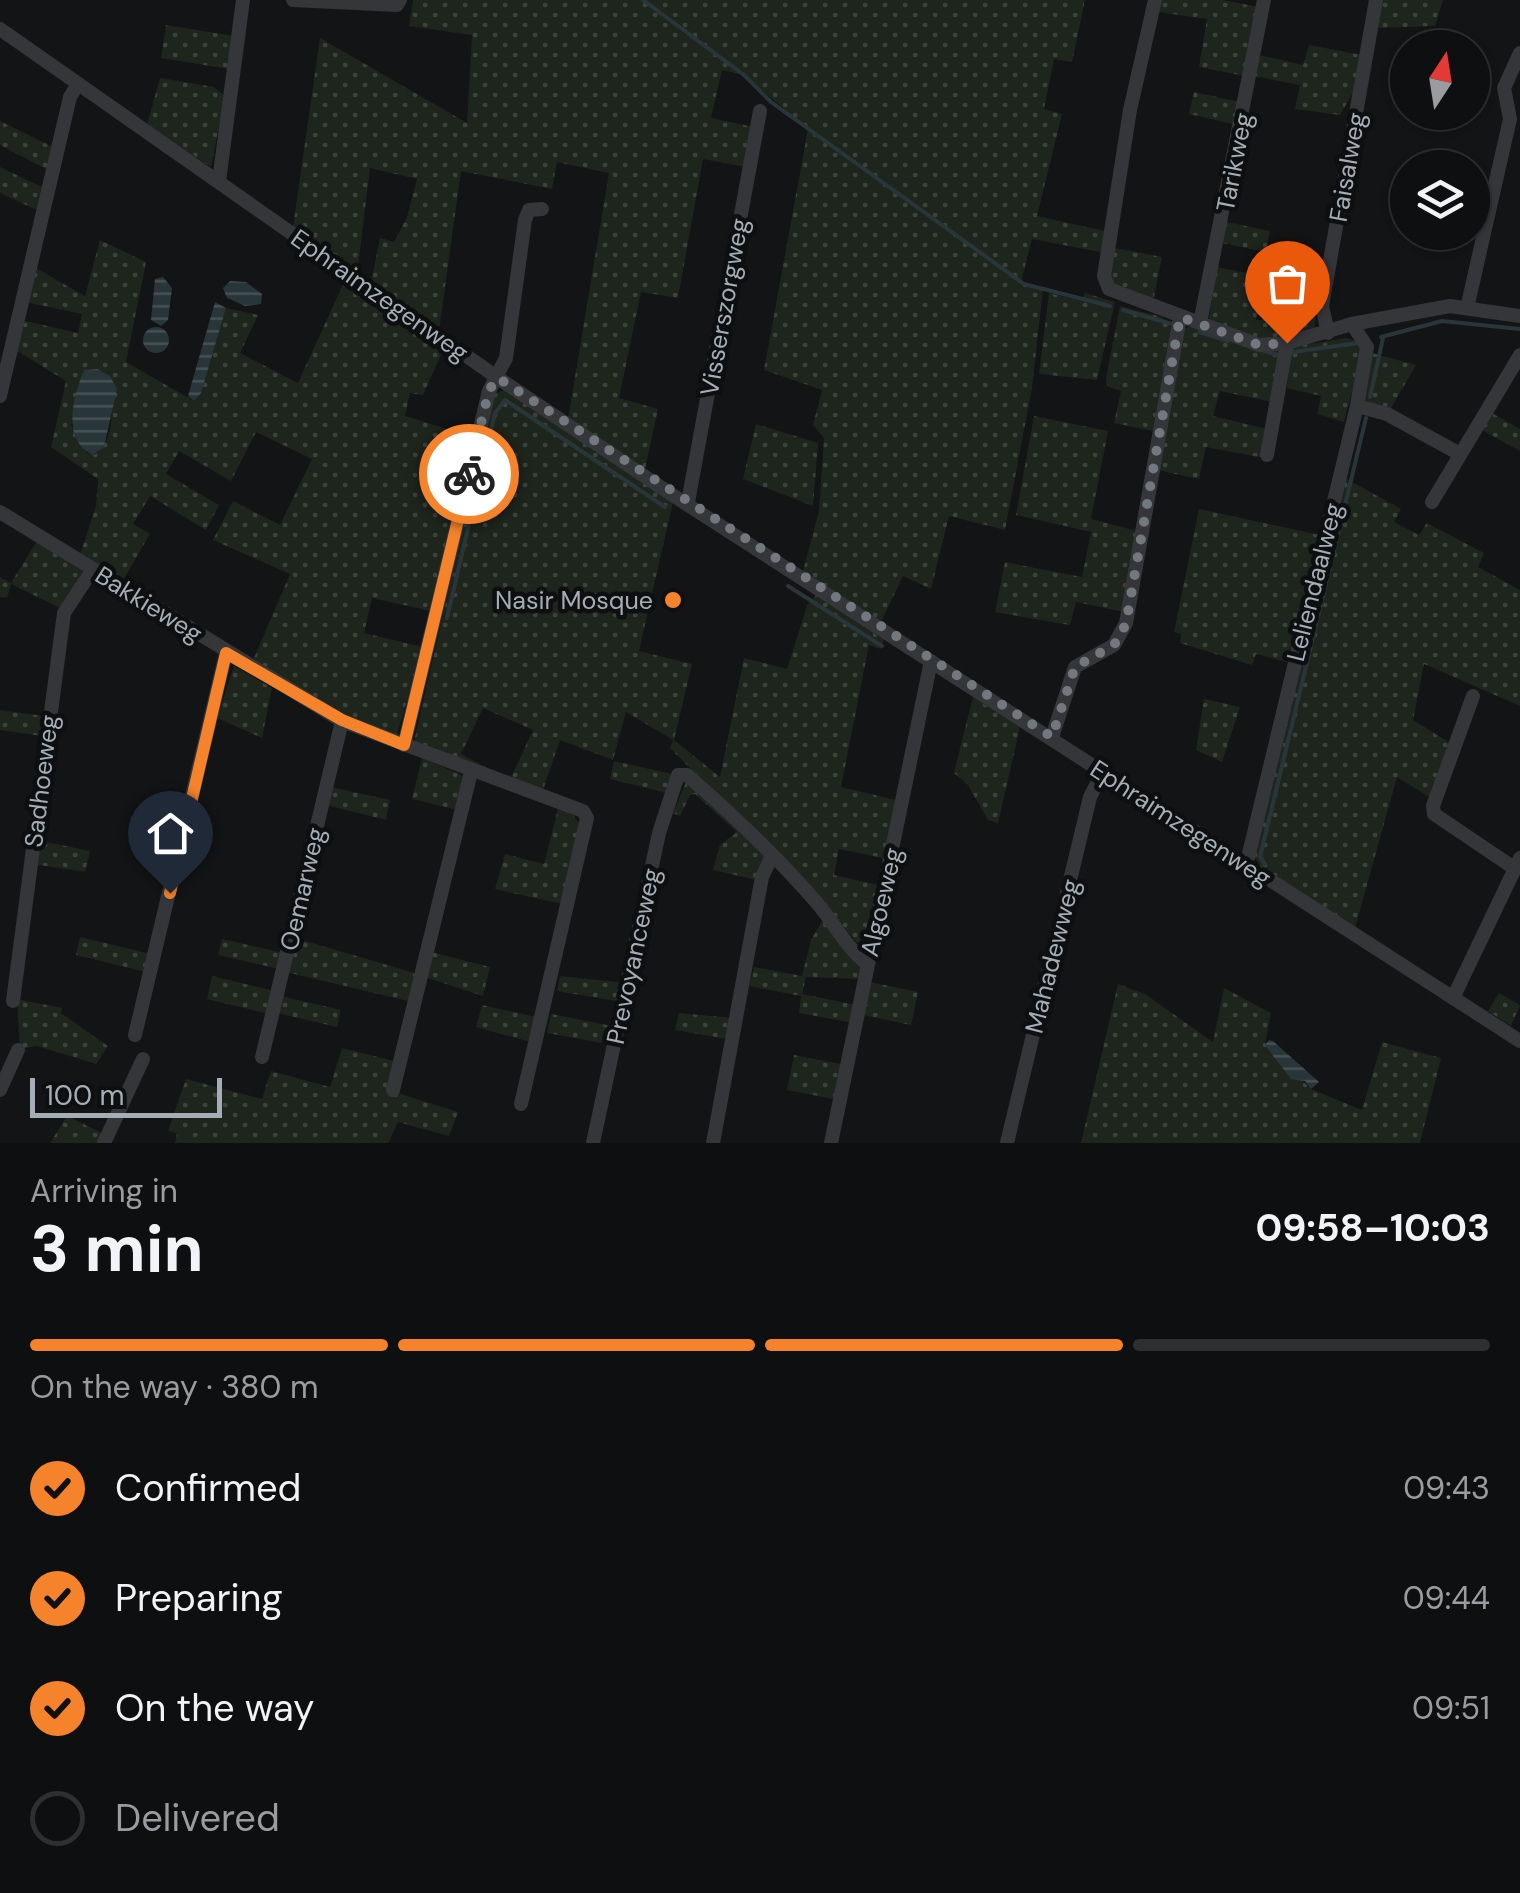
<!DOCTYPE html>
<html lang="en">
<head>
<meta charset="utf-8">
<style>
  :root { --surface:#0e0f10; --page:#1c1d1e; --text:#f1f3f6; --muted:#9b9c9f; --line:#2e2f30; --accent:#f5832b }
  body { margin:0; font-family:"DM Sans",sans-serif; background:var(--page); color:var(--text); height:100vh; display:flex; flex-direction:column; font-size:38px; white-space:nowrap }
  * { box-sizing:border-box; margin:0 }
  p { font-size:32px; color:var(--muted) }
  .icon { flex:none; width:55px; height:55px; fill:none; stroke:currentColor; stroke-width:2; stroke-linecap:round; stroke-linejoin:round }
  .map { position:relative; height:1143px; overflow:hidden }
  .panel { display:flex; flex-direction:column; background:var(--surface); flex:1 }
  .panel>* { flex:none }
  .needle { width:65px; rotate:12deg }
  .fabs { position:absolute; left:1390px; top:30px; display:grid; gap:20px }
  .fabs a { display:grid; place-items:center; width:100px; height:100px; border-radius:50%; background:var(--surface); box-shadow:0 2px 8px #0004,0 0 0 2px var(--line); font-size:50px }
  .scale { position:absolute; left:30px; bottom:25px; width:192px; box-sizing:border-box; padding-left:10px; border:5px solid #a5aeb6; border-top:0; font-size:28px; line-height:35px; white-space:nowrap; color:#a5aeb6; -webkit-text-stroke:8px #0e0f10; paint-order:stroke }
  .pin { position:absolute; display:grid; place-items:center; width:85px; height:85px; color:#fff; margin:-102px -42px; border-radius:50% 50% 50% 0; rotate:-45deg; box-shadow:0 0 10px #0007 }
  .pin .icon { rotate:45deg }
  .courier { position:absolute; display:grid; place-items:center; width:100px; height:100px; margin:-50px; border:8px solid #f5832b; border-radius:50%; background:#fff; color:#222; box-shadow:0 2px 12px #0007 }
  .headline em { font-style:normal; font-weight:700 }
  .headline div { display:flex; flex-direction:column-reverse }
  .headline { display:flex; align-items:center; justify-content:space-between; height:170px; padding:0 30px }
  h1 { font-size:65px; font-weight:700; line-height:75px }
  .bar { display:grid; grid-template-columns:repeat(4,1fr); gap:15px 10px; align-content:center; height:120px; padding:0 30px }
  .bar i { height:12px; border-radius:8px; background:var(--line) }
  .bar .on { background:var(--accent) }
  .bar p { grid-column:span 4 }
  ol { padding:0 30px; list-style:none }
  li { display:flex; align-items:center; gap:30px; height:110px }
  li p { margin-inline-start:auto }
  li .icon { padding:10px; border-radius:50%; background:var(--accent); color:#111; stroke-width:4 }
  li:last-child { color:var(--muted) }
  li i { width:55px; height:55px; border:5px solid var(--line); border-radius:50% }
  .map>svg:first-child { display:block }
  .grass { fill:url(#grass-dots); fill-rule:evenodd }
  .water { fill:url(#water-rules) }
  .lines { fill:none; stroke-linecap:round; stroke-linejoin:round }
  .stream { stroke:#293639; stroke-width:4 }
  .minor { stroke:#34363a; stroke-width:14 }
  .done { stroke:#72787e; stroke-width:10; stroke-dasharray:0 18 }
  .route { stroke:#f5832b; stroke-width:12 }
  .poi-dot { fill:#f5832b; stroke:#0e0f10; stroke-width:4 }
  .labels { text-anchor:middle; stroke-width:9; stroke-linejoin:round; paint-order:stroke }
  .street-label { font-size:25px; fill:#a5aeb6; stroke:#0e0f10 }
  .poi-label { font-size:25px; fill:#a5aeb6; stroke:#0e0f10; text-anchor:end }
</style>
</head>
<body>
<div class="map">
<svg width="1520" height="1143" viewBox="0 0 1520 1143">
  <defs>
    <pattern id="grass-dots" width="8" height="8" patternUnits="userSpaceOnUse" patternTransform="scale(2.5)"><rect width="8" height="8" fill="#1e251d"/><path d="M2 2h.1M6 6h.1" fill="none" stroke="#3c423c" stroke-width="1.8" stroke-linecap="round"/></pattern>
    <pattern id="water-rules" width="6" height="5" patternUnits="userSpaceOnUse" patternTransform="scale(2.5)"><rect width="6" height="5" fill="#293639"/><path d="M0 2.5h6" fill="none" stroke="#455153"/></pattern>
  </defs>
  <rect width="100%" height="100%" fill="#131415"/>
  <g class="grass">
    <polygon points="413,0 1085,0 1072,62 1054,59 1044,109 1062,114 1037,216 1109,232 1105,253 1032,239 1021,282 1043,289 1032,388 1005,530 949,516 931,589 903,576 881,622 803,571 819,511 824,438 813,425 822,390 764,370 808,129 744,75 722,70 711,118 754,127 746,167 703,159 678,298 641,292 619,398 658,409 645,469 568,419 609,173 557,162 552,189 461,171 439,331 371,283 380,238 394,242 407,217 417,179 370,168 357,275 293,227 320,38 467,123 472,35 409,26"/>
    <polygon points="1160,0 1223,0 1259,7 1245,76 1199,67 1207,19 1158,12"/>
    <polygon points="1380,0 1443,0 1435,26 1378,28"/>
    <polygon points="166,25 234,36 229,69 161,58"/>
    <polygon points="1309,45 1362,55 1359,82 1340,115 1295,109 1300,85 1254,76 1259,55 1303,65"/>
    <polygon points="160,78 214,87 225,96 211,167 147,125"/>
    <polygon points="1194,92 1240,102 1237,125 1189,114"/>
    <polygon points="0,121 53,147 48,170 0,145"/>
    <polygon points="0,167 44,188 39,211 0,193"/>
    <polygon points="1227,222 1270,231 1266,252 1222,243"/>
    <path d="M 100,240 L 146,262 L 126,362 L 194,401 L 201,393 L 226,308 L 258,315 L 240,353 L 298,383 L 345,280 L 444,348 L 423,395 L 410,393 L 405,416 L 473,437 L 431,611 L 372,598 L 364,633 L 423,647 L 397,734 L 342,715 L 251,665 L 290,574 L 213,540 L 233,501 L 280,525 L 312,459 L 256,432 L 231,481 L 179,451 L 166,474 L 219,505 L 206,530 L 150,496 L 133,524 L 150,534 L 122,582 L 80,555 L 96,506 L 98,479 L 51,447 L 66,381 L 14,349 L 21,320 L 78,333 L 82,314 L 25,302 L 34,267 L 85,296 ZM 98,369 L 110,376 C 112,399 117,443 94,455 L 87,453 L 71,425 L 84,370 Z"/>
    <polygon points="1115,248 1162,257 1153,302 1115,286 1110,275"/>
    <polygon points="1216,267 1263,276 1256,320 1316,317 1314,329 1263,340 1209,319"/>
    <polygon points="1049,293 1082,301 1085,293 1115,302 1097,380 1039,374"/>
    <polygon points="1120,306 1162,317 1171,328 1153,431 1114,423 1121,391 1107,386 1106,378"/>
    <polygon points="1194,325 1282,349 1277,403 1220,391 1213,416 1271,430 1264,458 1206,447 1199,479 1157,470 1183,329"/>
    <polygon points="1346,338 1356,341 1362,354 1344,422 1317,414 1321,396 1287,388 1292,347"/>
    <polygon points="1372,353 1416,365 1390,410 1364,401"/>
    <polygon points="504,390 673,502 639,651 692,664 674,740 720,777 744,658 787,669 807,606 817,594 884,640 881,649 869,645 841,787 900,801 883,858 839,849 834,875 883,886 864,951 815,893 670,748 673,740 626,712 613,760 560,740 542,793 509,782 533,730 483,708 461,754 489,769 414,741 494,394"/>
    <polygon points="1490,412 1520,429 1520,451 1480,429"/>
    <polygon points="1034,416 1108,431 1091,519 1137,531 1124,612 1076,602 1070,625 995,612 1005,562 1082,577 1091,532 1016,515"/>
    <polygon points="756,424 818,443 813,506 743,479"/>
    <polygon points="1345,478 1401,509 1394,522 1419,535 1427,523 1484,553 1478,567 1520,590 1520,706 1424,664 1413,720 1453,745 1436,801 1397,777 1355,928 1260,866 1254,856"/>
    <polygon points="1199,509 1320,535 1290,663 1256,654 1252,665 1180,643 1181,634 1174,632"/>
    <polygon points="37,541 83,571 62,609 11,584 7,598 0,597 0,577 11,583"/>
    <polygon points="234,666 272,688 262,738 217,718"/>
    <polygon points="973,697 1020,727 998,823 988,820 968,785 954,773"/>
    <polygon points="1204,699 1240,707 1222,762 1196,750"/>
    <polygon points="0,710 44,716 42,736 0,730"/>
    <polygon points="422,758 464,776 458,810 412,799"/>
    <polygon points="614,761 676,775 671,794 610,779"/>
    <polygon points="686,782 769,859 760,881 713,870 720,845 737,832 695,794 690,795 680,816 673,813"/>
    <polygon points="331,787 390,800 386,820 326,805"/>
    <polygon points="558,809 571,812 581,826 567,905 495,889 505,854 544,864"/>
    <polygon points="37,840 90,851 85,872 33,864"/>
    <polygon points="825,916 862,971 860,979 806,977 802,994 856,1005 853,1023 799,1013 801,996 749,986 754,967 802,976 811,940"/>
    <polygon points="80,937 151,954 146,972 76,955"/>
    <polygon points="295,938 418,974 412,1002 286,972"/>
    <polygon points="222,939 283,953 279,969 218,955"/>
    <polygon points="431,952 490,967 483,996 425,977"/>
    <polygon points="212,976 275,991 269,1014 207,999"/>
    <polygon points="560,976 627,983 622,1002 557,991"/>
    <polygon points="870,982 918,992 911,1025 863,1015"/>
    <polygon points="1118,984 1145,994 1213,1042 1224,988 1271,1013 1265,1045 1311,1089 1362,1110 1382,1042 1441,1058 1420,1143 1081,1143"/>
    <polygon points="1499,993 1520,1005 1511,1026 1488,1011"/>
    <polygon points="281,996 341,1010 337,1027 277,1013"/>
    <polygon points="17,999 62,1008 61,1013 108,1046 96,1064 37,1046 20,1049"/>
    <polygon points="482,1005 541,1018 534,1043 476,1027"/>
    <polygon points="679,1013 732,1018 727,1039 675,1030"/>
    <polygon points="551,1014 617,1027 613,1045 547,1033"/>
    <polygon points="342,1048 394,1061 388,1090 458,1112 449,1136 398,1122 388,1143 175,1143 177,1133 168,1131 186,1079 262,1099 271,1071 330,1087"/>
    <polygon points="794,1055 846,1065 839,1100 787,1090"/>
    <polygon points="67,1116 102,1133 99,1143 50,1143"/>
  </g>
  <g class="water">
    <polygon points="163,277 172,288 168,320 161,326 151,320 155,279"/>
    <polygon points="230,281 246,282 262,294 261,304 245,306 227,298 223,288"/>
    <polygon points="215,302 226,308 201,393 194,401 188,396"/>
    <circle cx="156" cy="340" r="13"/>
    <path d="M 98,369 L 110,376 L 117,389 L 104,447 L 93,455 C 61,440 73,397 84,370 Z"/>
    <polygon points="1269,1040 1273,1041 1319,1082 1311,1089 1305,1081 1291,1079 1265,1045"/>
  </g>
  <g class="lines">
    <g class="stream">
      <polyline points="643,0 744,75 771,102 1024,284 1110,306"/>
      <polyline points="1123,310 1172,324"/>
      <polyline points="1199,332 1228,341"/>
      <polyline points="1381,337 1442,321 1520,329"/>
      <polyline points="1261,350 1278,355"/>
      <polyline points="1293,352 1358,343"/>
      <polyline points="1370,397 1383,338"/>
      <polyline points="788,586 882,646"/>
      <polyline points="447,618 495,413 505,400 665,507"/>
      <polyline points="1265,864 1260,857 1366,418"/>
    </g>
    <g class="minor">
      <polyline points="293,0 397,5 400,0"/>
      <polyline points="1155,0 1130,110 1104,276 1109,289 1259,345 1287,343 1352,324 1367,347 1357,406 1246,866"/>
      <polyline points="0,29 498,378 674,496 1520,1041"/>
      <polyline points="219,181 243,0"/>
      <polyline points="1467,308 1510,119 1504,88 1520,53"/>
      <polyline points="1200,323 1264,0"/>
      <polyline points="1352,324 1450,306 1520,316"/>
      <polyline points="1328,333 1322,306 1376,0"/>
      <polyline points="0,396 70,97 78,84"/>
      <polyline points="1357,406 1387,414 1460,454"/>
      <polyline points="1267,455 1287,343"/>
      <polyline points="688,502 760,111"/>
      <polyline points="1432,502 1520,355"/>
      <polyline points="0,512 342,721 583,811 587,818 521,1104"/>
      <polyline points="1473,696 1433,806 1434,814 1514,868"/>
      <polyline points="1052,737 1075,667 1114,645 1126,623 1180,317"/>
      <polyline points="404,745 489,391 506,358 525,220 529,210 542,209"/>
      <polyline points="1453,998 1520,858"/>
      <polyline points="13,1001 64,613 93,569"/>
      <polyline points="135,1035 226,653"/>
      <polyline points="262,1057 342,721"/>
      <polyline points="0,1090 18,1050"/>
      <polyline points="393,1090 471,772"/>
      <polyline points="104,1143 143,1059"/>
      <path d="M 593,1143 L 659,833 L 678,775 L 687,775 C 733,815 777,857 817,903 C 835,924 845,946 867,964"/>
      <polyline points="713,1143 762,877 772,856"/>
      <polyline points="831,1143 931,661"/>
      <polyline points="1007,1143 1090,797 1103,772"/>
    </g>
  </g>
  <g class="lines">
    <polyline class="done" points="469,474 489,390 498,378 1052,737 1075,667 1114,645 1126,624 1180,317 1259,345 1287,343"/>
    <polyline class="route" points="170,893 226,653 342,720 404,745 469,474"/>
  </g>
  <circle class="poi-dot" cx="673" cy="600" r="10"/>
  <g class="labels">
    <g class="street-label">
      <text transform="translate(1234 162) rotate(-79)" y="9">Tarikweg</text>
      <text transform="translate(1347 167) rotate(-80)" y="9">Faisalweg</text>
      <text transform="translate(380 295) rotate(35)" y="9">Ephraimzegenweg</text>
      <text transform="translate(724 307) rotate(-80)" y="9">Visserszorgweg</text>
      <text transform="translate(1314 582) rotate(-76)" y="9">Leliendaalweg</text>
      <text transform="translate(149 604) rotate(32)" y="9">Bakkieweg</text>
      <text transform="translate(41 781) rotate(-83)" y="9">Sadhoeweg</text>
      <text transform="translate(1181 823) rotate(33)" y="9">Ephraimzegenweg</text>
      <text transform="translate(302 889) rotate(-77)" y="9">Oemarweg</text>
      <text transform="translate(881 902) rotate(-77)" y="9">Algoeweg</text>
      <text transform="translate(633 956) rotate(-78)" y="9">Prevoyanceweg</text>
      <text transform="translate(1052 956) rotate(-76)" y="9">Mahadewweg</text>
    </g>
    <g class="poi-label">
      <text x="653" y="609">Nasir Mosque</text>
    </g>
  </g>
</svg>
<div class="fabs">
<a><svg class="needle" viewBox="-14 -14 28 28"><path d="M0-13l5 13h-10z" fill="#e53935"/><path d="M0 13l5-13h-10z" fill="#9b9c9f"/></svg></a>
<a><svg class="icon" aria-label="layers" viewBox="0 0 24 24"><path d="M12 4l9 5-9 5-9-5zM3 14l9 5 9-5"/></svg></a>
</div>
<div class="scale">100 m</div>
<div class="pin" style="left:1287px;top:343px;background:#ea580c"><svg class="icon" aria-label="bag" viewBox="0 0 24 24"><path d="M5 8h14l-1 12H6zM9 8a3 3 0 0 1 6 0"/></svg></div>
<div class="pin" style="left:170px;top:893px;background:#1f2937"><svg class="icon" aria-label="home" viewBox="0 0 24 24"><path d="M3 11l9-7 9 7M6 9v11h12V9"/></svg></div>
<div class="courier" style="left:469px;top:474px"><svg class="icon" aria-label="bike" viewBox="0 0 24 24"><circle cx="6" cy="16" r="4"/><circle cx="18" cy="16" r="4"/><path d="M6 16l4-8h5l3 8M10 8l3 8H6M13 5h3"/></svg></div>
</div>
<section class="panel">
<div class="headline"><div><h1>3 min</h1><p>Arriving in</p></div><em>09:58–10:03</em></div>
<div class="bar"><i class="on"></i><i class="on"></i><i class="on"></i><i></i><p>On the way · 380 m</p></div>
<ol>
<li><svg class="icon" aria-label="check" viewBox="0 0 24 24"><path d="M5 12l5 5 9-10"/></svg>Confirmed<p>09:43</p></li>
<li><svg class="icon" aria-label="check" viewBox="0 0 24 24"><path d="M5 12l5 5 9-10"/></svg>Preparing<p>09:44</p></li>
<li><svg class="icon" aria-label="check" viewBox="0 0 24 24"><path d="M5 12l5 5 9-10"/></svg>On the way<p>09:51</p></li>
<li><i></i>Delivered</li>
</ol>
</section>
</body>
</html>
